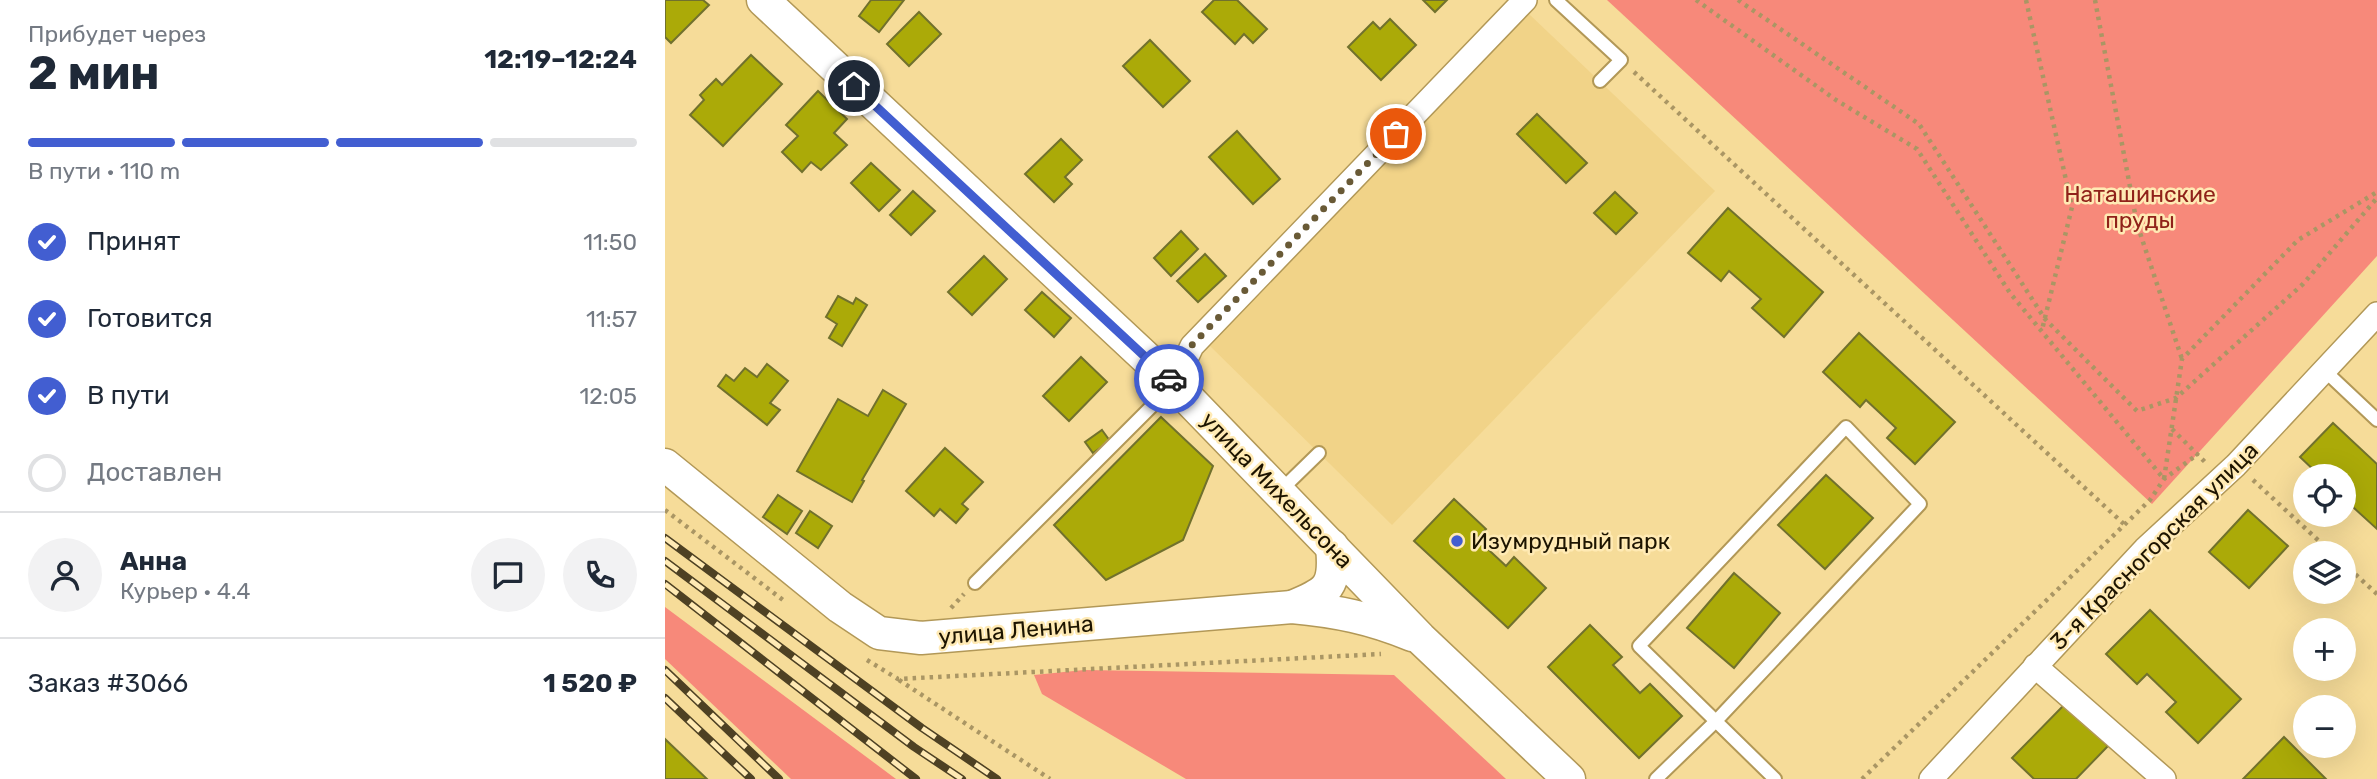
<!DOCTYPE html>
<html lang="ru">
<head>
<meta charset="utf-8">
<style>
  :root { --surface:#fff; --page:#f2f2f3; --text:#1f2937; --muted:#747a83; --line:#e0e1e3; --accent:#425ed1 }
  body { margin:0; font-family:Rubik,sans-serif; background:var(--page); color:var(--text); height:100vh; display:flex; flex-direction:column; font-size:26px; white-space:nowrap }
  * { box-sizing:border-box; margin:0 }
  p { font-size:23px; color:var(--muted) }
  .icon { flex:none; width:38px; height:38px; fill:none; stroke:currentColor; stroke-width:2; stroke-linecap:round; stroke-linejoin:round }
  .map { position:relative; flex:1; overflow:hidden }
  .panel { display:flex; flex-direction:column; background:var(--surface); width:665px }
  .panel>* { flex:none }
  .tools { position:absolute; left:1628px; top:464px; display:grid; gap:14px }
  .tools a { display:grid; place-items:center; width:63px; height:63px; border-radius:50%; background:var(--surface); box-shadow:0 7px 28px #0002; font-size:35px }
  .pin { position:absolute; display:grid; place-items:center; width:60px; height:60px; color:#fff; margin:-30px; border:4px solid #fff; border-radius:50%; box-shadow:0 2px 7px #0007 }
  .courier { position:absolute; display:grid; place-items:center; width:70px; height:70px; margin:-35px; border:5px solid #425ed1; border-radius:50%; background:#fff; color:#222; box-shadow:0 2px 9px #0007 }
  .headline em { font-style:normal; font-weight:700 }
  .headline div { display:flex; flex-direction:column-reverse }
  .headline { display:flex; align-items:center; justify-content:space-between; height:119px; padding:0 28px }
  h1 { font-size:46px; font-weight:700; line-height:52px }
  .bar { display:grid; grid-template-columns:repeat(4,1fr); gap:10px 7px; align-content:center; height:84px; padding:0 28px }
  .bar i { height:9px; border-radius:5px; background:var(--line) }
  .bar .current { background:var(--accent) }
  .bar p { grid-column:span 4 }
  .line { display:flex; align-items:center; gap:18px; padding:0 28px; border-top:2px solid var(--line) }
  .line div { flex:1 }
  .round { display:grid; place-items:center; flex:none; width:74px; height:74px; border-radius:37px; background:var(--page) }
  ol { padding:0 28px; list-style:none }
  li { display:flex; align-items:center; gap:21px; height:77px }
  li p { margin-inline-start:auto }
  li .icon { padding:7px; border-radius:50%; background:var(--accent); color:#fff; stroke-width:4 }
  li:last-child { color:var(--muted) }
  li i { width:38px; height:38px; border:4px solid var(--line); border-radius:50% }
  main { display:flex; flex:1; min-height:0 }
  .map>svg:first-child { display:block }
  .built { fill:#f1d388 }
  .green { fill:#f7897a }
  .building { fill:#abaa08; stroke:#71712d; stroke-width:2 }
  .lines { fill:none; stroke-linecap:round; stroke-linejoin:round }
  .lane-casing { stroke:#b29857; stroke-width:16 }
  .street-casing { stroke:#b29857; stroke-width:26 }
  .secondary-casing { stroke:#b29857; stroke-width:35 }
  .path { stroke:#aa9664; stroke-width:4.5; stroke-dasharray:3.5 5; stroke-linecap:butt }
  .lane { stroke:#fff; stroke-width:12 }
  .street { stroke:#fff; stroke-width:23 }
  .secondary { stroke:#fff; stroke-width:32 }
  .rail-casing { stroke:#4e4123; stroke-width:8 }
  .rail { stroke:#ffeab4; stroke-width:5; stroke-dasharray:16; stroke-linecap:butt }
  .done { stroke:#695a36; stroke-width:7; stroke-dasharray:0 12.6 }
  .route { stroke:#425ed1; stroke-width:9 }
  .poi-dot { fill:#425ed1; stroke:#ffeab4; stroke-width:2.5 }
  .labels { text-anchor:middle; stroke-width:5; stroke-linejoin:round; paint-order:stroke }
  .park-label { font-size:23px; fill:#90221a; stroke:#ffeab4 }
  .street-label { font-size:23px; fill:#1d1400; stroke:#ffeab4 }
  .poi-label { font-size:23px; fill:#1d1400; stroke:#ffeab4; text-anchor:start }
</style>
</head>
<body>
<main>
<section class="panel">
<div class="headline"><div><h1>2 мин</h1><p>Прибудет через</p></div><em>12:19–12:24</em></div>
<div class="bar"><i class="current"></i><i class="current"></i><i class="current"></i><i></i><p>В пути · 110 m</p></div>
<ol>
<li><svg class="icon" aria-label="check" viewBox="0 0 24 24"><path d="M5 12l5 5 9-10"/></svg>Принят<p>11:50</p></li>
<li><svg class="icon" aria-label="check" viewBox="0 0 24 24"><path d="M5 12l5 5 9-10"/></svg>Готовится<p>11:57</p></li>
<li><svg class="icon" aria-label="check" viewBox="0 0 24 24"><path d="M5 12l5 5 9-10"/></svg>В пути<p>12:05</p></li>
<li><i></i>Доставлен</li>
</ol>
<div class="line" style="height:126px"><a class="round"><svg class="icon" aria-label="person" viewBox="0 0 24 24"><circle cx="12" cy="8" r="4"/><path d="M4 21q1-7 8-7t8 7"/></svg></a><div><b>Анна</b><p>Курьер · 4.4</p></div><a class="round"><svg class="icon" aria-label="chat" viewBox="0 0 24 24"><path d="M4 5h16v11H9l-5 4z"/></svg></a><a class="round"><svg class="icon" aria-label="phone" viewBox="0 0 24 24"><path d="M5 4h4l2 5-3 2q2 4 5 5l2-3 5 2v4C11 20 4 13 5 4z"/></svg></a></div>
<div class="line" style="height:91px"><div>Заказ #3066</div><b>1 520 ₽</b></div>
</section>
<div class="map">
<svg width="1712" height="779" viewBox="0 0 1712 779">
  <rect width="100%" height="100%" fill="#f6dc99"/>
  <polygon class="built" points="864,14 1050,191 727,525 545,346"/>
  <g class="green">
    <polygon points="942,0 1712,0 1712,256 1487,504"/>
    <polygon points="0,607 231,779 126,779 0,659"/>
    <polygon points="419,670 729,675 841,779 521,779 377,694 369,675"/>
  </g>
  <g class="building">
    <polygon points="0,0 38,0 44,5 6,43 0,37"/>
    <polygon points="206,0 239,0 214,32 194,16"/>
    <polygon points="549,0 572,0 602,29 588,43 579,34 570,44 537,12"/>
    <polygon points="758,0 782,0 770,12"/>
    <polygon points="254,12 276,34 244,66 222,44"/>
    <polygon points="725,19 751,45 716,80 683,47 708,22 715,29"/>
    <polygon points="485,40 525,81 498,107 458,66"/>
    <polygon points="86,55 117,84 58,146 25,115 39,100 35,95 51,79 57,85"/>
    <polygon points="153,91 182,119 169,133 182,145 156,170 146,162 137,172 117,152 133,136 121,125"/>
    <polygon points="872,114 922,163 901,183 852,134"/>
    <polygon points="572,131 615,179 588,204 544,157"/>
    <polygon points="396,139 417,160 400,177 407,184 389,202 360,174"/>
    <polygon points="206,163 235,190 214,211 186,183"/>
    <polygon points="248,191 270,211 246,235 225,215"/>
    <polygon points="950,192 972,213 951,234 929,213"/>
    <polygon points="1063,208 1158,292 1119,337 1087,308 1096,299 1064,271 1056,281 1023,253"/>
    <polygon points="516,231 533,249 506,276 489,258"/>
    <polygon points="540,254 561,276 533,302 512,281"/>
    <polygon points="319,256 342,279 307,315 283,292"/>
    <polygon points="377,292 406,318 389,337 360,310"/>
    <polygon points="173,296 188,304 191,298 202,305 177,346 164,338 172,324 161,317"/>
    <polygon points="1194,333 1290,422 1250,464 1222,438 1231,428 1201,400 1195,407 1158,372"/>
    <polygon points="416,357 442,382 404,421 378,396"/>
    <polygon points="102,364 123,381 105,403 115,410 102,425 53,386 61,375 69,381 80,368 92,377"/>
    <polygon points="218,390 241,404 197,480 199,481 187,502 132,471 173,399 203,416"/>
    <polygon points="496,417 548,466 518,540 441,580 389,525"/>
    <polygon points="1668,423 1712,464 1712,529 1678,498 1678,476 1655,476 1635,457"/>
    <polygon points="437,430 445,441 428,453 420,442"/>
    <polygon points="280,448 318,482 297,504 303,509 291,523 275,509 269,516 241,491"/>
    <polygon points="1161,475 1208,518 1160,569 1113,525"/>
    <polygon points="113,495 137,511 122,534 98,517"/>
    <polygon points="789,499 821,529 812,539 841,566 849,557 881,588 843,628 749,541"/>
    <polygon points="1583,510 1623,546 1584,588 1544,552"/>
    <polygon points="145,511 167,526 153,548 131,533"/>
    <polygon points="1069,573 1115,613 1069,668 1022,628"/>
    <polygon points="1485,610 1576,699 1533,743 1501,712 1511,702 1482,674 1472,684 1441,654"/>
    <polygon points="925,625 957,657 948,665 975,693 985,684 1017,716 974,758 883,667"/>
    <polygon points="1400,704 1443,746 1411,779 1369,779 1347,758"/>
    <polygon points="1619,737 1661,779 1578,779"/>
    <polygon points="0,739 42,779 0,779"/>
  </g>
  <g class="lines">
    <defs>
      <g id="lane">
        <polyline points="891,0 956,60 935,81"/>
        <polyline points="1660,371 1712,420"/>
        <polyline points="614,492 654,453"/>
        <polyline points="310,583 508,385"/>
        <polyline points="991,779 1051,721 1255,504 1181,427 974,646 1110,779"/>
      </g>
      <g id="street">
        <polyline points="509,384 527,346 860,0"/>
        <polyline points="1370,666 1499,779"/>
        <polyline points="1266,779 1480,549 1571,465 1712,314"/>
      </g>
      <g id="secondary">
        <polyline points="98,0 509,384 755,638 904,779"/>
        <path d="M 0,465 L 175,607 L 214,633 L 256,638 L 627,607 C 671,611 706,618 747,635"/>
        <path d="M 627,607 C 664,592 671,587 667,546"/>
      </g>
    </defs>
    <use href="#lane" class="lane-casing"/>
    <use href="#street" class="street-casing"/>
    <use href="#secondary" class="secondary-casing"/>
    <g class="path">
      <polyline points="1031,0 1171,100 1252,149 1345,293 1499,479 1517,359 1633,240 1712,192"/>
      <polyline points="1073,0 1254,124 1380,319 1472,411 1511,398 1638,284 1712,198"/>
      <polyline points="1361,0 1407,207 1377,330"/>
      <polyline points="1430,0 1472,224 1517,359"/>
      <polyline points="969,72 1460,525"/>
      <polyline points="1507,429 1541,463"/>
      <polyline points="1588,480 1667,553"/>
      <polyline points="0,510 118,600"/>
      <polyline points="1678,563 1712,594"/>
      <polyline points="286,608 299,594"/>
      <polyline points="202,660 233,679 716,654"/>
      <polyline points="234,680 385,779"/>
      <polyline points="1197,779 1485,500 1499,479 1533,454"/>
    </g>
    <use href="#lane" class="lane"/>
    <use href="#street" class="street"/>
    <use href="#secondary" class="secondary"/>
    <defs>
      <g id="rail">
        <polyline points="0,538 257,728 332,779"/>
        <polyline points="0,561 249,747 297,779"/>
        <polyline points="0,584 251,779"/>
        <polyline points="0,670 114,779"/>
        <polyline points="0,698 86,779"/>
      </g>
    </defs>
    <use href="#rail" class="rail-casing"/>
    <use href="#rail" class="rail"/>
  </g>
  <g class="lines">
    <polyline class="done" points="504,379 509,384 527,345 731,134"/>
    <polyline class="route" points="189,86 504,379"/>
  </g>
  <circle class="poi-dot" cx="792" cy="541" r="7"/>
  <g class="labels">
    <g class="park-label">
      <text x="1475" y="202">Наташинские<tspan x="1475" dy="26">пруды</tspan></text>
    </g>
    <g class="street-label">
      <text transform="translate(612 490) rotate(46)" y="8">улица Михельсона</text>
      <text transform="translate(1489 546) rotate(-45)" y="8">3-я Красногорская улица</text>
      <text transform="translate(351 630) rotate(-5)" y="8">улица Ленина</text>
    </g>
    <g class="poi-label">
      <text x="806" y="549">Изумрудный парк</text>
    </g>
  </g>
</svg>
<div class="tools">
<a><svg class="icon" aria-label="locate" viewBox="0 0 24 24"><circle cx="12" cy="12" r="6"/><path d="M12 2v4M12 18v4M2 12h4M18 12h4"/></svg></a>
<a><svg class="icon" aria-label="layers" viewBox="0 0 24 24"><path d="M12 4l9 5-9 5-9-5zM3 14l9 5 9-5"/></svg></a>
<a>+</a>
<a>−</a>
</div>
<div class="pin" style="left:731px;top:134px;background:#ea580c"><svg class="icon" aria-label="bag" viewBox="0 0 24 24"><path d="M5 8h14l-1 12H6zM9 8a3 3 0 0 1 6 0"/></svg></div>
<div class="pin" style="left:189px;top:86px;background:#1f2937"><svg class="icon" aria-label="home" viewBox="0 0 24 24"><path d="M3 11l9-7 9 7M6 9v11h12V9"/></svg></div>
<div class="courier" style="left:504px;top:379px"><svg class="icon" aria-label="car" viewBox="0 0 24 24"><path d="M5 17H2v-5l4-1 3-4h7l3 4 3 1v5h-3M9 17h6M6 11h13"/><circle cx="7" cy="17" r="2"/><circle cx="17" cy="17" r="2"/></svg></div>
</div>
</main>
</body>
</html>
